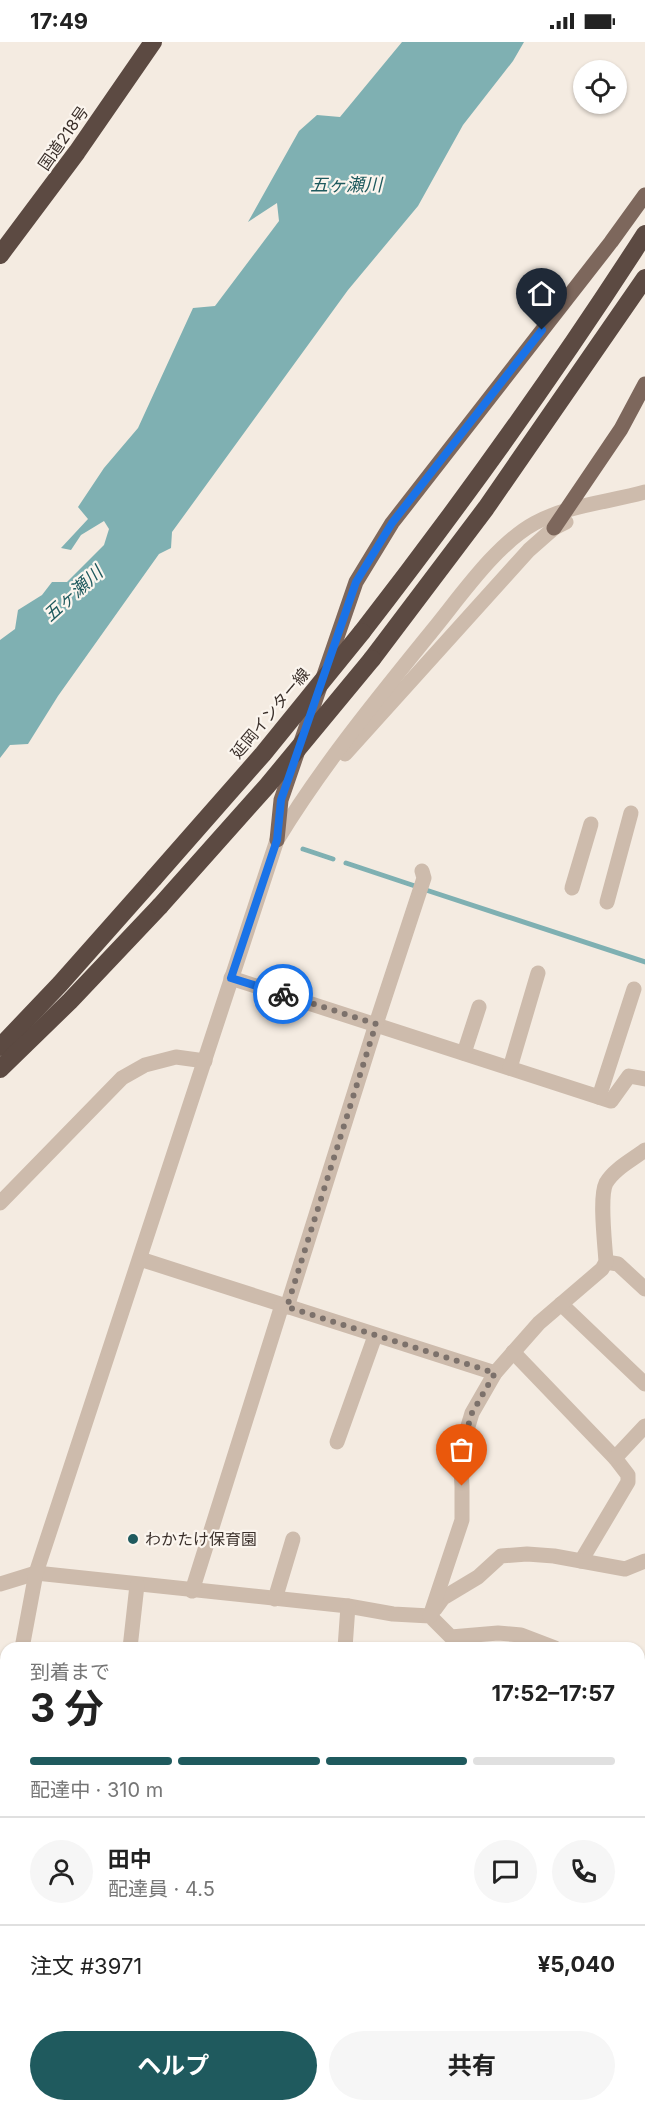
<!DOCTYPE html>
<html lang="ja">
<head>
<meta charset="utf-8">
<style>
  :root { --surface:#fff; --page:#f6f6f6; --text:#222; --muted:#767676; --line:#e0e0e0; --accent:#1f5a5e }
  body { margin:0; font-family:Inter,"Noto Sans JP",sans-serif; background:var(--page); color:var(--text); height:100vh; display:flex; flex-direction:column; font-size:22px; white-space:nowrap }
  * { box-sizing:border-box; margin:0 }
  p { font-size:20px; color:var(--muted) }
  .icon { flex:none; width:33px; height:33px; fill:none; stroke:currentColor; stroke-width:2; stroke-linecap:round; stroke-linejoin:round }
  .map { position:relative; flex:1; overflow:hidden }
  .sheet { position:absolute; left:0px; top:1600px; width:645px; height:470px; display:flex; flex-direction:column; background:var(--surface); border-radius:18px 18px 0 0; box-shadow:0 2px 4px #0004 }
  .sheet>* { flex:none }
  .tools { position:absolute; left:573px; top:18px; display:grid; gap:12px }
  .tools a { display:grid; place-items:center; width:54px; height:54px; border-radius:50%; background:var(--surface); box-shadow:0 2px 4px #0004; font-size:30px }
  .pin { position:absolute; display:grid; place-items:center; width:51px; height:51px; color:#fff; margin:-62px -26px; border-radius:50% 50% 50% 0; rotate:-45deg; box-shadow:0 0 6px #0007 }
  .pin .icon { rotate:45deg }
  .courier { position:absolute; display:grid; place-items:center; width:60px; height:60px; margin:-30px; border:4px solid #1a73e8; border-radius:50%; background:#fff; color:#222; box-shadow:0 2px 8px #0007 }
  .head em { font-style:normal; font-weight:700 }
  .head div { display:flex; flex-direction:column-reverse }
  .head { display:flex; align-items:center; justify-content:space-between; height:102px; padding:0 30px }
  h1 { font-size:39px; font-weight:700; line-height:45px }
  .bar { display:grid; grid-template-columns:repeat(4,1fr); gap:9px 6px; align-content:center; height:72px; padding:0 30px }
  .bar i { height:8px; border-radius:4px; background:var(--line) }
  .bar .on { background:var(--accent) }
  .bar p { grid-column:span 4 }
  .line { display:flex; align-items:center; gap:15px; padding:0 30px; border-top:2px solid var(--line) }
  .line div { flex:1 }
  .round { display:grid; place-items:center; flex:none; width:63px; height:63px; border-radius:32px; background:var(--page) }
  .action { display:flex; gap:12px; margin-top:auto; padding:12px 30px }
  .action a { flex:1; height:69px; border-radius:36px; background:var(--accent); color:#fff; font-size:24px; font-weight:700; line-height:69px; text-align:center }
  .action a+a { background:var(--page); color:var(--text) }
  .status { display:flex; justify-content:space-between; align-items:center; height:42px; padding:0 30px; background:var(--surface); direction:ltr }
  .status svg { height:16px; fill:currentColor }
  .map>svg:first-child { display:block }
  .water { fill:#7fb0b2 }
  .lines { fill:none; stroke-linecap:round; stroke-linejoin:round }
  .stream { stroke:#7fb0b2; stroke-width:5 }
  .minor { stroke:#cdbbac; stroke-width:15 }
  .major { stroke:#7d675c; stroke-width:15 }
  .highway { stroke:#5c4a42; stroke-width:18 }
  .highway-bridge { stroke:#5c4a42; stroke-width:18 }
  .done { stroke:#7c716b; stroke-width:6; stroke-dasharray:0 10.8 }
  .route { stroke:#1a73e8; stroke-width:8 }
  .poi-dot { fill:#1f5a5e; stroke:#fbf5ee; stroke-width:2 }
  .labels { text-anchor:middle; stroke-width:4.5; stroke-linejoin:round; paint-order:stroke }
  .street-label { font-size:16px; fill:#3b302b; stroke:#fbf5ee }
  .poi-label { font-size:16px; fill:#3b302b; stroke:#fbf5ee; text-anchor:start }
  .water-label { font-size:18px; font-style:italic; fill:#1f5a5e; stroke:#fbf5ee }
</style>
</head>
<body>
<div class="status"><b>17:49</b><svg viewBox="0 0 49 12"><path d="M0 12V9h3v3zM5 12V6h3v6zM10 12V3h3v9zM15 12V0h3v12zM26 1h20v11H26zM47 4h2v5h-2z"/></svg></div>
<div class="map">
<svg width="645" height="2069" viewBox="0 0 645 2069">
  <rect width="100%" height="100%" fill="#f4ebe1"/>
  <polygon class="water" points="402,0 524,0 513,19 463,83 418,164 348,248 172,490 171,506 159,512 58,654 28,702 10,703 0,716 0,598 15,587 18,568 42,553 52,540 67,540 104,503 109,487 104,479 81,493 71,508 61,506 88,477 78,465 104,426 138,386 193,266 215,264 279,179 277,161 248,180 299,89 317,73 340,75"/>
  <g class="lines">
    <g class="stream">
      <polyline points="303,807 333,817"/>
      <polyline points="346,821 415,844"/>
      <polyline points="426,848 645,920"/>
    </g>
    <g class="minor">
      <polyline points="345,712 529,508 554,486 566,480"/>
      <polyline points="572,846 591,782"/>
      <polyline points="607,860 631,771"/>
      <polyline points="231,936 611,1059 629,1034 645,1037"/>
      <polyline points="464,1011 479,965"/>
      <polyline points="510,1026 538,931"/>
      <polyline points="599,1055 634,947"/>
      <polyline points="0,1161 122,1036 145,1023 176,1015 205,1019"/>
      <polyline points="140,1217 495,1331"/>
      <polyline points="606,1220 618,1222 645,1247"/>
      <polyline points="561,1262 645,1342"/>
      <polyline points="287,1265 376,982 424,836 422,829"/>
      <polyline points="513,1310 615,1416 628,1433 628,1440 581,1519"/>
      <polyline points="337,1400 375,1294"/>
      <polyline points="615,1416 645,1384"/>
      <polyline points="0,1542 36,1531 348,1564 393,1572 430,1574 451,1595 498,1591 521,1593 555,1606"/>
      <polyline points="192,1549 282,1263"/>
      <polyline points="275,1557 293,1497"/>
      <polyline points="435,1567 443,1556 478,1535 501,1514 527,1512 554,1514 625,1527 645,1519"/>
      <path d="M 430,1574 L 462,1478 L 462,1444 L 460,1411 L 472,1371 L 495,1331 L 539,1281 L 602,1227 L 606,1220 C 605,1202 599,1155 606,1141 C 614,1127 632,1118 645,1108"/>
      <path d="M 22,1606 L 36,1531 L 277,798 C 322,724 377,657 432,589 C 460,555 496,502 535,481 C 569,463 609,460 645,450"/>
      <polyline points="130,1606 137,1543"/>
      <polyline points="345,1606 348,1564"/>
      <polyline points="639,1763 645,1759"/>
      <polyline points="0,1819 6,1749"/>
      <polyline points="639,1905 645,1946"/>
      <polyline points="639,2008 645,2008"/>
      <polyline points="531,2064 532,2069"/>
      <polyline points="81,2069 81,2064"/>
      <polyline points="295,2069 296,2064"/>
    </g>
    <g class="major">
      <polyline points="554,486 621,387 645,342"/>
      <polyline points="277,798 281,758 356,540 392,481 611,200 645,153"/>
    </g>
    <g class="highway">
      <polyline points="0,213 77,110 153,0"/>
      <path d="M 362,590 C 462,461 557,329 645,192"/>
      <polyline points="372,617 486,466 645,236"/>
      <polyline points="0,1005 60,942 154,836"/>
      <polyline points="0,1027 70,959 160,864"/>
    </g>
    <g class="highway-bridge">
      <polyline points="154,836 263,712 362,590"/>
      <polyline points="160,864 267,744 372,617"/>
    </g>
  </g>
  <g class="lines">
    <polyline class="done" points="283,952 376,982 287,1265 495,1331 472,1371 460,1411 462,1444"/>
    <polyline class="route" points="283,952 231,936 277,798 281,758 356,540 392,481 542,288"/>
  </g>
  <circle class="poi-dot" cx="133" cy="1497" r="6"/>
  <g class="labels">
    <g class="street-label">
      <text transform="translate(63 96) rotate(-55)" y="6">国道218号</text>
      <text transform="translate(270 671) rotate(-50)" y="6">延岡インター線</text>
    </g>
    <g class="poi-label">
      <text x="145" y="1503">わかたけ保育園</text>
    </g>
    <g class="water-label">
      <text x="346" y="149">五ヶ瀬川</text>
      <text transform="translate(73 552) rotate(-42)" y="6">五ヶ瀬川</text>
    </g>
  </g>
</svg>
<div class="tools">
<a><svg class="icon" aria-label="locate" viewBox="0 0 24 24"><circle cx="12" cy="12" r="6"/><path d="M12 2v4M12 18v4M2 12h4M18 12h4"/></svg></a>
</div>
<div class="pin" style="left:462px;top:1444px;background:#ea580c"><svg class="icon" aria-label="bag" viewBox="0 0 24 24"><path d="M5 8h14l-1 12H6zM9 8a3 3 0 0 1 6 0"/></svg></div>
<div class="pin" style="left:542px;top:288px;background:#1f2937"><svg class="icon" aria-label="home" viewBox="0 0 24 24"><path d="M3 11l9-7 9 7M6 9v11h12V9"/></svg></div>
<div class="courier" style="left:283px;top:952px"><svg class="icon" aria-label="bike" viewBox="0 0 24 24"><circle cx="6" cy="16" r="4"/><circle cx="18" cy="16" r="4"/><path d="M6 16l4-8h5l3 8M10 8l3 8H6M13 5h3"/></svg></div>
<section class="sheet">
<div class="head"><div><h1>3 分</h1><p>到着まで</p></div><em>17:52–17:57</em></div>
<div class="bar"><i class="on"></i><i class="on"></i><i class="on"></i><i></i><p>配達中 · 310 m</p></div>
<div class="line" style="height:108px"><a class="round"><svg class="icon" aria-label="person" viewBox="0 0 24 24"><circle cx="12" cy="8" r="4"/><path d="M4 21q1-7 8-7t8 7"/></svg></a><div><b>田中</b><p>配達員 · 4.5</p></div><a class="round"><svg class="icon" aria-label="chat" viewBox="0 0 24 24"><path d="M4 5h16v11H9l-5 4z"/></svg></a><a class="round"><svg class="icon" aria-label="phone" viewBox="0 0 24 24"><path d="M5 4h4l2 5-3 2q2 4 5 5l2-3 5 2v4C11 20 4 13 5 4z"/></svg></a></div>
<div class="line" style="height:78px"><div>注文 #3971</div><b>¥5,040</b></div>
<div class="action"><a>ヘルプ</a><a>共有</a></div>
</section>
</div>
</body>
</html>
